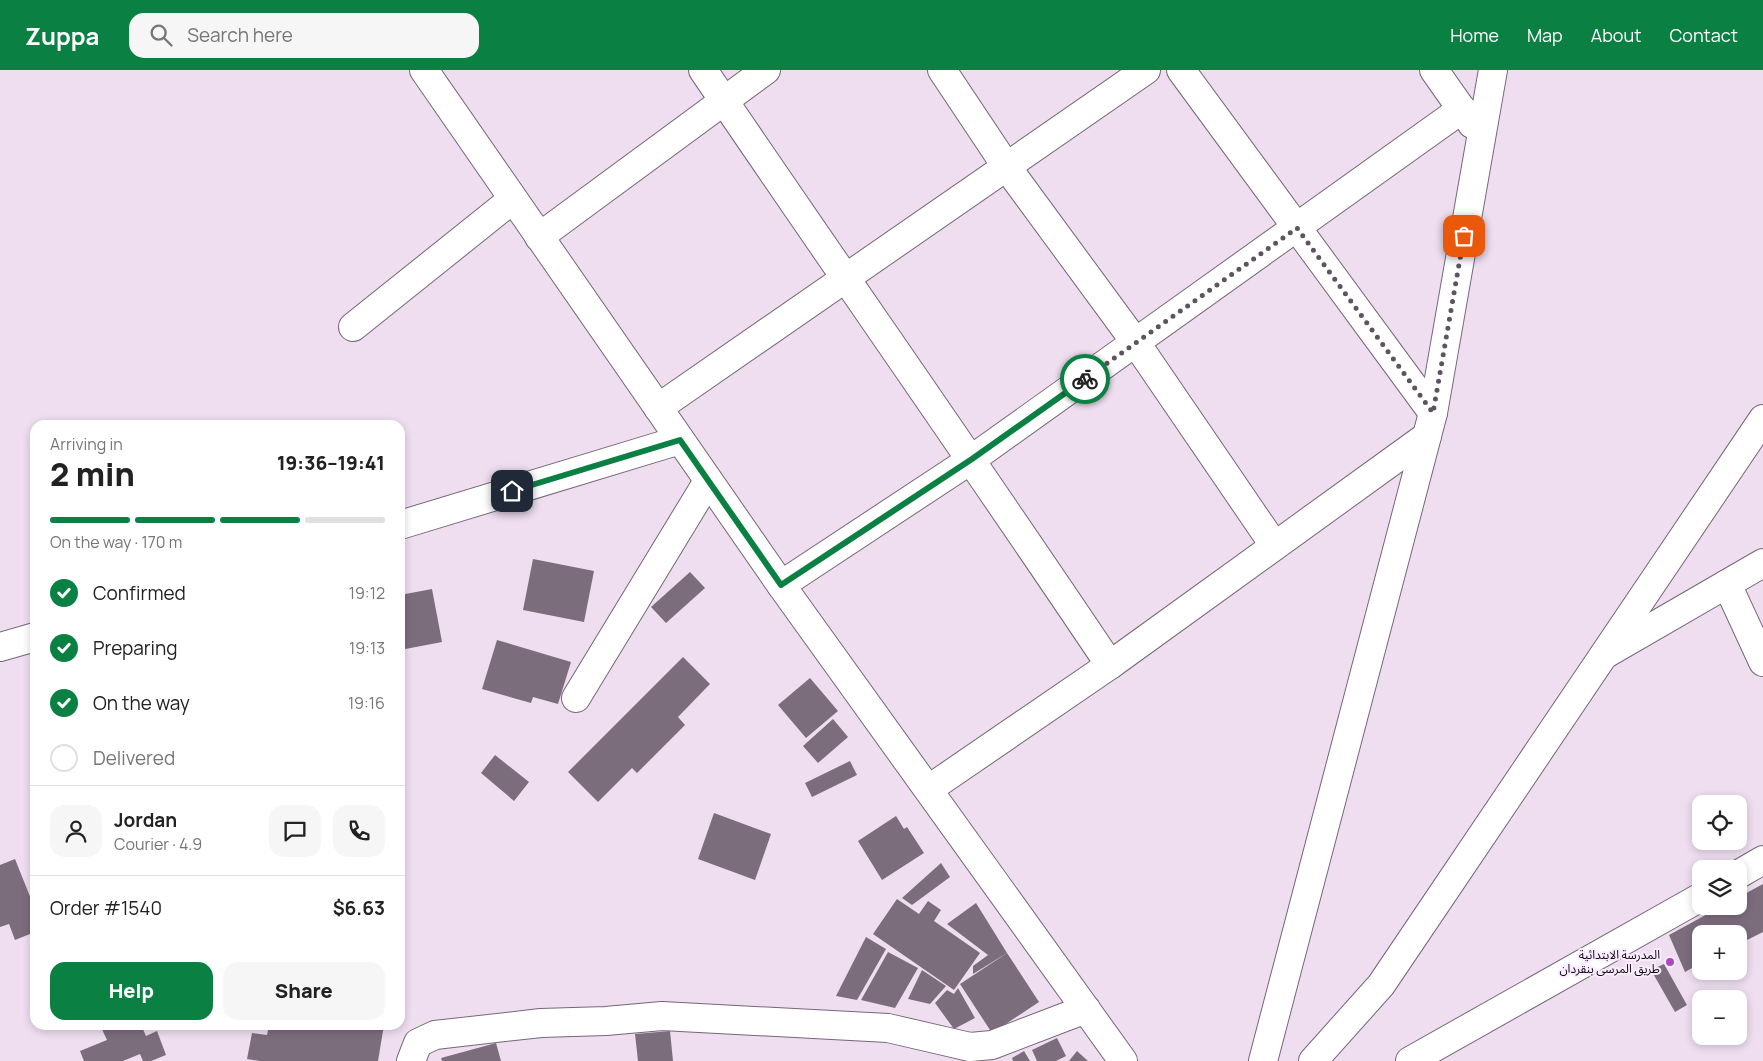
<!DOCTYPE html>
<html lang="en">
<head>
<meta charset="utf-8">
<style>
  :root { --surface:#fff; --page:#f6f6f6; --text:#222; --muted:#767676; --line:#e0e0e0; --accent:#0b8043 }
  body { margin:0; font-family:Manrope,"Noto Sans Arabic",sans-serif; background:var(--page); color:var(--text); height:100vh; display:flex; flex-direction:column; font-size:19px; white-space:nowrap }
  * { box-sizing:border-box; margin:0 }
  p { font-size:16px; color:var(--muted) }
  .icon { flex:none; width:28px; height:28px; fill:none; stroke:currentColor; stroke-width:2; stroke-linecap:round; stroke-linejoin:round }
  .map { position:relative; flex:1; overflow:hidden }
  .side { position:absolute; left:30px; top:350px; width:375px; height:610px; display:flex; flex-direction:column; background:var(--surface); border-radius:15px; box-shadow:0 2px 8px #0003 }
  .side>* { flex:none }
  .controls { position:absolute; left:1692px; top:725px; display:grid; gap:10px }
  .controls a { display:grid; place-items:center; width:55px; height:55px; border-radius:10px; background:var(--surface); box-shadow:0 2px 8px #0003; font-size:25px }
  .pin { position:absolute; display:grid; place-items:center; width:42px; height:42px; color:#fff; margin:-21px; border-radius:10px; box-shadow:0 2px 8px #0006 }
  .courier { position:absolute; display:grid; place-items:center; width:50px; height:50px; margin:-25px; border:4px solid #0b8043; border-radius:50%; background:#fff; color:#222; box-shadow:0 1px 6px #0007 }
  .overview em { font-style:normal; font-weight:800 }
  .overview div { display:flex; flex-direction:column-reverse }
  .overview { display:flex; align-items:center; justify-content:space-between; height:85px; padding:0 20px }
  h1 { font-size:32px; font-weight:800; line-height:38px }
  .bar { display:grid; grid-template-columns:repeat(4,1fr); gap:8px 5px; align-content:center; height:60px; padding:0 20px }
  .bar i { height:6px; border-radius:4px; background:var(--line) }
  .bar .selected { background:var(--accent) }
  .bar p { grid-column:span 4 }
  .line { display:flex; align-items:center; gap:12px; padding:0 20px; border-top:1px solid var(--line) }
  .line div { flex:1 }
  .round { display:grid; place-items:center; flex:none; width:52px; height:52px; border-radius:15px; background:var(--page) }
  ol { padding:0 20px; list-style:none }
  li { display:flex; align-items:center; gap:15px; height:55px }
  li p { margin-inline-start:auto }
  li .icon { padding:5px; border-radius:50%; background:var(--accent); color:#fff; stroke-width:4 }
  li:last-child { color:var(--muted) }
  li i { width:28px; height:28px; border:2px solid var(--line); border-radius:50% }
  .button { display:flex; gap:10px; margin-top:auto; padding:10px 20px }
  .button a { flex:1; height:58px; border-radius:15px; background:var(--accent); color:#fff; font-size:20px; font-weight:800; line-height:58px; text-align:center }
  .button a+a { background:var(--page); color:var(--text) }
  header { display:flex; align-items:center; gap:30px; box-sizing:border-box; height:70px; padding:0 25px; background:var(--accent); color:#fff }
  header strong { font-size:24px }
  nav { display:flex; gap:28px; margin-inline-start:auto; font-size:18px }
  .search { width:350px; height:45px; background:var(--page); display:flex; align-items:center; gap:12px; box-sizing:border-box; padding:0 18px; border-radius:15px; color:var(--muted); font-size:19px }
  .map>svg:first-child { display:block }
  .building { fill:#7c6d7d }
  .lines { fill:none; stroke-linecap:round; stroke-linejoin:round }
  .minor-casing { stroke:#756777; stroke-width:30 }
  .major-casing { stroke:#756777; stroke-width:30 }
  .minor { stroke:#fff; stroke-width:28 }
  .major { stroke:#fff; stroke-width:28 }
  .done { stroke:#5c545e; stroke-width:5; stroke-dasharray:0 9 }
  .route { stroke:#0b8043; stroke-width:6 }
  .poi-dot { fill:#a94cb7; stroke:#fbebfe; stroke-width:2 }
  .labels { text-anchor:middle; stroke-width:4; stroke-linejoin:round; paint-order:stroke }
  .poi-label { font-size:12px; fill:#0e090f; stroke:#fbebfe; text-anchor:end }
</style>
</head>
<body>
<header>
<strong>Zuppa</strong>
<div class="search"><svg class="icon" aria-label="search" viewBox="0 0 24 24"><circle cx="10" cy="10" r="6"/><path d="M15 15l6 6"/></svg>Search here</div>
<nav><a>Home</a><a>Map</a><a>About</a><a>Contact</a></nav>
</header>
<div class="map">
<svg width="1763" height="991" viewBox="0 0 1763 991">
  <rect width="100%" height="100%" fill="#eedef0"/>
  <g class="building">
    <polygon points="533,489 594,501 584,552 523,540"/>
    <polygon points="690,502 705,518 666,553 651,537"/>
    <polygon points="432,519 442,572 400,580 400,525"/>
    <polygon points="497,570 571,592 558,634 533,627 531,633 482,619"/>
    <polygon points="683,587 710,614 678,647 685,655 637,703 632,698 598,732 568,702"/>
    <polygon points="810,608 838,641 806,668 778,635"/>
    <polygon points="833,649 848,667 818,693 803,676"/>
    <polygon points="495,685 529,712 514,731 481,703"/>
    <polygon points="850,691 857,705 812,727 805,713"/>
    <polygon points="714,743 771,764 755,810 698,789"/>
    <polygon points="896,746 904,759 907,757 924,783 882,810 858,771"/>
    <polygon points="15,789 35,839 35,862 15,870 9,854 0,857 0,795"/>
    <polygon points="941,793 950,807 912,835 902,828"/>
    <polygon points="1763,814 1763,862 1739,874 1739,864 1701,864 1701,893 1685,902 1669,865 1722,836 1739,836 1739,827"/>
    <polygon points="897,829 919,844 928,831 941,840 934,851 980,883 954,920 873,864"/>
    <polygon points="976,833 1007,883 973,904 973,896 988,885 947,854"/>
    <polygon points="866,867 886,879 857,930 836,926"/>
    <polygon points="888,882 918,898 895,938 861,930"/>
    <polygon points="1007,883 1039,932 992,963 960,914"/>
    <polygon points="1664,894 1687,935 1675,942 1651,900"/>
    <polygon points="922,900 946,916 930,934 908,929"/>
    <polygon points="958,918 975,948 954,959 935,933 947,920 954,924"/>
    <polygon points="100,955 141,955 146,966 157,961 166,985 151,991 143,991 140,984 123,991 84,991 80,981 107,970"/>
    <polygon points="269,955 384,955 378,991 260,991 247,989 252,963 267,965"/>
    <polygon points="670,961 673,991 638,991 635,964"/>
    <polygon points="1057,968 1066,986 1056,991 1037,991 1032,980"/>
    <polygon points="496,973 501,991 442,991 441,988"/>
    <polygon points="1024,981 1030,991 1013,991 1012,988"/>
    <polygon points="1077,981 1088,991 1069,991"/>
  </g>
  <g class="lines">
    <defs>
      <g id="minor">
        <polyline points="424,0 781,515 1123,991"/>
        <path d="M 703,0 C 838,199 976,395 1110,595"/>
        <polyline points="942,0 1006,96 1136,273 1274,475"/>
        <polyline points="1181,0 1433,343"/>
        <polyline points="1434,0 1472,54"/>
        <polyline points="539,167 766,0"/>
        <polyline points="353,257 513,129"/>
        <polyline points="658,338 1146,0"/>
        <polyline points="400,455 680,370"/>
        <polyline points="1727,514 1763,592"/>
        <polyline points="781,515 972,389 1462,39"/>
        <polyline points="0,577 35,567"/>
        <polyline points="1604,585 1763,493"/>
        <polyline points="576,628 708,411"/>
        <polyline points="929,719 1110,595 1427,366"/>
        <polyline points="1739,804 1763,790"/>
        <polyline points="411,991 418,973 435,965 541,953 606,951 662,946 888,958 970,977 992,975 1086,939"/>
        <polyline points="1263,991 1433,343 1493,0"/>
        <polyline points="1410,991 1701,827"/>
      </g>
      <polyline id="major" points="1313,991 1381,915 1763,349"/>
    </defs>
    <use href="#minor" class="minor-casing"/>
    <use href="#major" class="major-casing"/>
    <use href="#minor" class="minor"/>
    <use href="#major" class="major"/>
  </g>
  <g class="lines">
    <polyline class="done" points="1085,309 1297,158 1433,343 1464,166"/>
    <polyline class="route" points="512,421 680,370 781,515 972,389 1085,309"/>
  </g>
  <circle class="poi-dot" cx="1670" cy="892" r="5"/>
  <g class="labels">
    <g class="poi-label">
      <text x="1660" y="889">المدرسة الابتدائية<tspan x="1660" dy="14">طريق المرسى بنقردان</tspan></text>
    </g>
  </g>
</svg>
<div class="controls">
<a><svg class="icon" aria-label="locate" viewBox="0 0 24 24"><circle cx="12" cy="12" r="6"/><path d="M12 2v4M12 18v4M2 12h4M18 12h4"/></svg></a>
<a><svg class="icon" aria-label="layers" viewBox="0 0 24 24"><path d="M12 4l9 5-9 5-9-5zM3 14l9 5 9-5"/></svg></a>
<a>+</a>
<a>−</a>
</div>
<div class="pin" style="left:1464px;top:166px;background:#ea580c"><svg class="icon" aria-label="bag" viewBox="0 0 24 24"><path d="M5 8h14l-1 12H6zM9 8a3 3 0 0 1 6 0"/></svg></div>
<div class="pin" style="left:512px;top:421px;background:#1f2937"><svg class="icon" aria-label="home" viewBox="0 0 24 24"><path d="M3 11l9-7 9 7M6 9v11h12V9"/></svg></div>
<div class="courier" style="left:1085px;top:309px"><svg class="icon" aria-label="bike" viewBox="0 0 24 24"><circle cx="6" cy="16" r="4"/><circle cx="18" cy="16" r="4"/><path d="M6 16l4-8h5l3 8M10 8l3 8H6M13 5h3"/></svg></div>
<section class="side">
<div class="overview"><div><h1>2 min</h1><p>Arriving in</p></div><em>19:36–19:41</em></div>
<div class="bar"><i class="selected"></i><i class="selected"></i><i class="selected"></i><i></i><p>On the way · 170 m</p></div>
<ol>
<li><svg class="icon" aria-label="check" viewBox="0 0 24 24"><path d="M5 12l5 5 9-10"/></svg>Confirmed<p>19:12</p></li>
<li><svg class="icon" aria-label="check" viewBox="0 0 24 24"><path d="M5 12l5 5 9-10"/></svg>Preparing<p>19:13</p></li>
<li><svg class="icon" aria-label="check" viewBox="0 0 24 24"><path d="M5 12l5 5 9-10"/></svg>On the way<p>19:16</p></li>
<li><i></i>Delivered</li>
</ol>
<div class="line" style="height:90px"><a class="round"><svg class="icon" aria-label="person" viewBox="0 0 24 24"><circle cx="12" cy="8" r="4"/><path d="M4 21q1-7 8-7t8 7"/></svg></a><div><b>Jordan</b><p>Courier · 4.9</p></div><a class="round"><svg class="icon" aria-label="chat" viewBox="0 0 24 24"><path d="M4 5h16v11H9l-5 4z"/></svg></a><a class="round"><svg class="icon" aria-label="phone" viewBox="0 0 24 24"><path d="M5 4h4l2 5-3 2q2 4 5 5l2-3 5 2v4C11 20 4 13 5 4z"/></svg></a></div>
<div class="line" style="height:65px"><div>Order #1540</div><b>$6.63</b></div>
<div class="button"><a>Help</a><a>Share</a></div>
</section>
</div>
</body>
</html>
